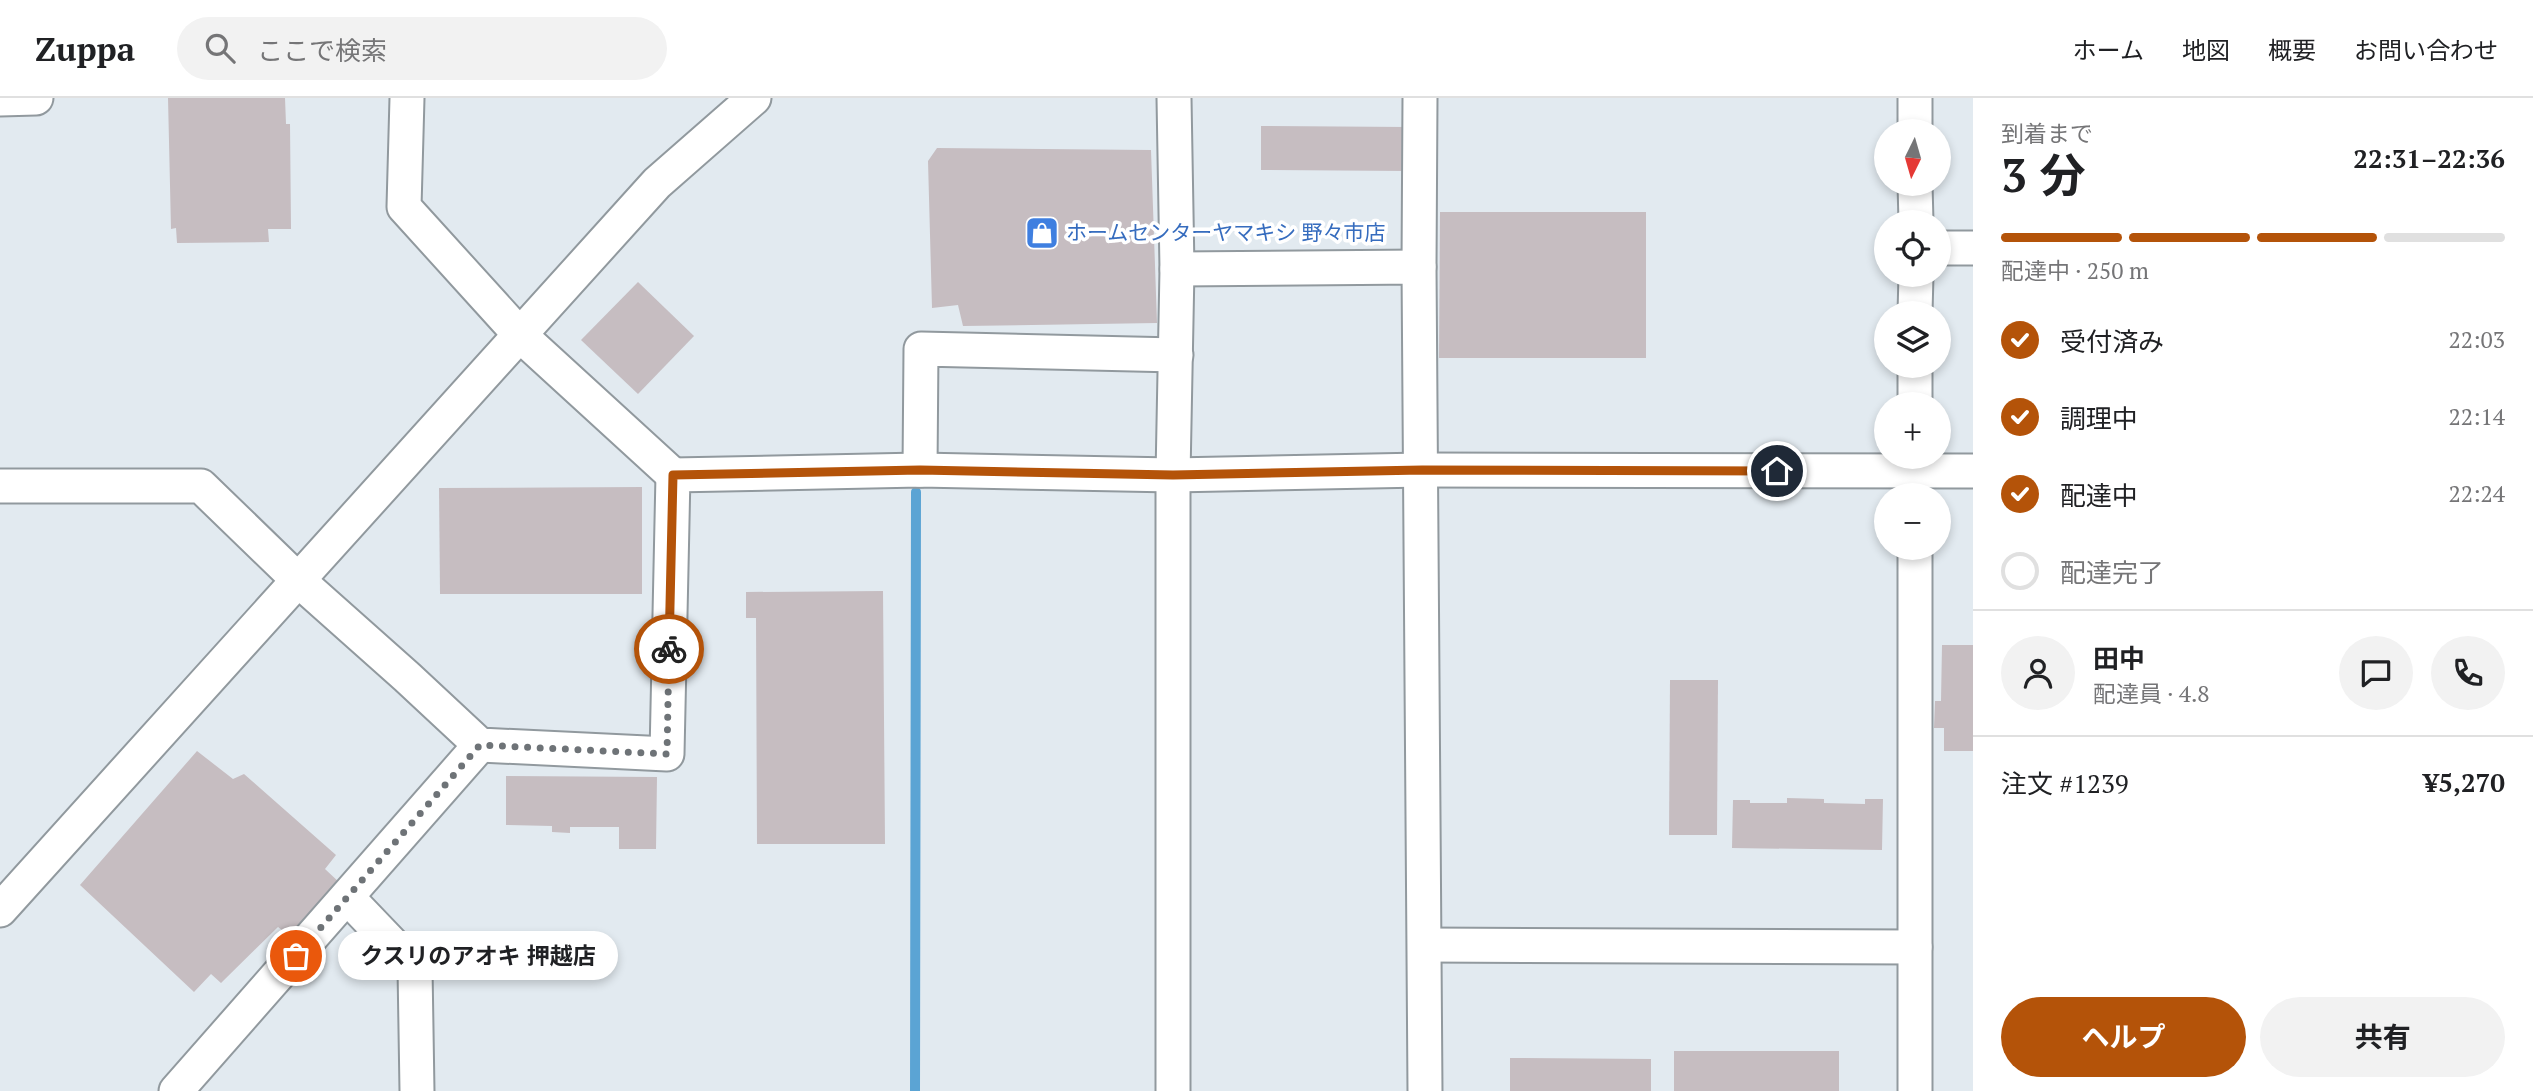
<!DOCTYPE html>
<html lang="ja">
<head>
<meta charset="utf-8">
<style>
  :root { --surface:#fff; --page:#f2f2f2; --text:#202124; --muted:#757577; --line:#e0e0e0; --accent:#b45309 }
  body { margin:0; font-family:"PT Serif","Noto Sans JP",serif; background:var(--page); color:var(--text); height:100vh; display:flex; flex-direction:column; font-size:26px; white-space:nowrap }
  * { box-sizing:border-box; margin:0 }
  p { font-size:23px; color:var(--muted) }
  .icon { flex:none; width:38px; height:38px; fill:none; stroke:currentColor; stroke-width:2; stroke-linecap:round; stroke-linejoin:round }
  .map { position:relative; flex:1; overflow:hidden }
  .drawer { display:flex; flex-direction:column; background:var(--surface); width:560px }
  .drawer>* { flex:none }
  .needle { width:46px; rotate:185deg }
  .tools { position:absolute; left:1874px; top:21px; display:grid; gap:14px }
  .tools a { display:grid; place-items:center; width:77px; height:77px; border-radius:50%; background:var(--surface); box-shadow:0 4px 10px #0003; font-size:35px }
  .pin { position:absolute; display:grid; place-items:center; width:60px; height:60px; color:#fff; margin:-30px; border:4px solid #fff; border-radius:50%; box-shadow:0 2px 7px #0007 }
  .courier { position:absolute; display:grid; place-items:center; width:70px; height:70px; margin:-35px; border:5px solid #b45309; border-radius:50%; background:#fff; color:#222; box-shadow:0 2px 9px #0007 }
  .bubble { position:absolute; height:49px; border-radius:24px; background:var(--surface); box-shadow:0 4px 10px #0003; font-size:23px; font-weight:700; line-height:49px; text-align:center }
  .summary em { font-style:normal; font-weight:700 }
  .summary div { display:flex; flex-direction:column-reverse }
  .summary { display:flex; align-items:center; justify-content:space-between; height:119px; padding:0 28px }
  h1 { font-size:46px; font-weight:700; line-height:52px }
  .bar { display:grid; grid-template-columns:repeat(4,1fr); gap:10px 7px; align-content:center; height:84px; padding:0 28px }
  .bar i { height:9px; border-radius:5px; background:var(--line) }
  .bar .on { background:var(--accent) }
  .bar p { grid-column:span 4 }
  .line { display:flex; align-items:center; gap:18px; padding:0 28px; border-top:2px solid var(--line) }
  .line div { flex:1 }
  .round { display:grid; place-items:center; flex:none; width:74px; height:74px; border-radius:37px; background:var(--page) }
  ol { padding:0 28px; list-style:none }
  li { display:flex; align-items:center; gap:21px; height:77px }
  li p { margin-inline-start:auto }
  li .icon { padding:7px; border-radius:50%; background:var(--accent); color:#fff; stroke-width:4 }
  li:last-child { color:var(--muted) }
  li i { width:38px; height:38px; border:4px solid var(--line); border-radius:50% }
  .action { display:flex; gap:14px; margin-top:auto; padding:14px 28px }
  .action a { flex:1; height:80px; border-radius:42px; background:var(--accent); color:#fff; font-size:28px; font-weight:700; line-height:80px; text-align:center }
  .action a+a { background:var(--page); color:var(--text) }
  header { display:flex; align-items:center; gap:42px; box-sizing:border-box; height:98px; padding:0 35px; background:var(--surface); border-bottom:2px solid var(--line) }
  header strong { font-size:33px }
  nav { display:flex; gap:38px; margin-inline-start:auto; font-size:24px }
  .search { width:490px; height:63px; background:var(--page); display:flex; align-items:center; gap:18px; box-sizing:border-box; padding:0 24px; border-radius:38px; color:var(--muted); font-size:26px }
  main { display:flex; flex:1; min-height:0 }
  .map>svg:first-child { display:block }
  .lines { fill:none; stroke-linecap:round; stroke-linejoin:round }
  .stream { stroke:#5ba4d4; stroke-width:10 }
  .building { fill:#c6bdc1 }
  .minor-casing { stroke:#91999e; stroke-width:37 }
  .minor { stroke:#fff; stroke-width:33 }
  .done { stroke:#6e7377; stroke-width:7; stroke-dasharray:0 12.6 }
  .route { stroke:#b45309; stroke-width:9 }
  .labels { text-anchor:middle; stroke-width:7; stroke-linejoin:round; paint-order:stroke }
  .shop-label { font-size:21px; fill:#366cbe; stroke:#fff; text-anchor:start }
</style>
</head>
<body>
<header>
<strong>Zuppa</strong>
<div class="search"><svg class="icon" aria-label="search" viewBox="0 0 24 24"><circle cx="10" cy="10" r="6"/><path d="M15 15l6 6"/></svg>ここで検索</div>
<nav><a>ホーム</a><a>地図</a><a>概要</a><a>お問い合わせ</a></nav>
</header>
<main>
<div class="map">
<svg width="1973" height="993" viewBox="0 0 1973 993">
  <rect width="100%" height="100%" fill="#e2eaf0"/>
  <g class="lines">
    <polyline class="stream" points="915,993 916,394"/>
  </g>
  <g class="building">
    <polygon points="168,0 285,0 286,26 290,26 291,131 268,131 269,144 177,145 176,130 171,131"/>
    <polygon points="1261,28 1407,29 1407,73 1261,72"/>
    <polygon points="937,50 1151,52 1157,225 963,228 958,207 932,210 928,63"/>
    <polygon points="1440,114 1646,114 1646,260 1439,260"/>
    <polygon points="638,184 694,238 638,296 581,242"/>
    <polygon points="642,389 642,496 440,496 439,390"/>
    <polygon points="883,493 885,746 757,746 756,520 746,520 746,494"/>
    <polygon points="1942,547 1973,547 1973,653 1944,653 1944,630 1934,630 1935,603 1941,603"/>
    <polygon points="1670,582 1718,582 1717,737 1669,737"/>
    <polygon points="197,653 233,681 244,676 336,757 325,771 341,786 291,839 278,829 221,885 211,876 194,894 80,787"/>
    <polygon points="506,678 657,679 656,751 619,751 619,729 570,729 570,735 552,734 552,728 506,727"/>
    <polygon points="1787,700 1824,701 1824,705 1865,706 1865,701 1883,701 1882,752 1732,750 1733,702 1750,702 1750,705 1787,705"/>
    <rect x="1674" y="953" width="165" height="40"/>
    <polygon points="1510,960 1651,961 1651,993 1510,993"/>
  </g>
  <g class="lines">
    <defs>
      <g id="minor">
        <polyline points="407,0 404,109 521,238 673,377"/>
        <polyline points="1915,0 1915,33"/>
        <polyline points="0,1 36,0"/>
        <polyline points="1915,86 1916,124"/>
        <polyline points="1939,150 1973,150"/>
        <polyline points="1419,169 1420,0"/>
        <polyline points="1177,171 1419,169 1425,993"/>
        <polyline points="1915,215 1916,177"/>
        <polyline points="1915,306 1915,268"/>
        <polyline points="920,372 921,251 1176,257"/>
        <polyline points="0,388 201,388 298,482 407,579 480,647 667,656 673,377 920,372 1173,377 1422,372 1973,373"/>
        <polyline points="1915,450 1915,993"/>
        <polyline points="347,799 415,870 417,993"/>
        <polyline points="0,812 657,85 754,0"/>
        <polyline points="1425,847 1915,849"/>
        <polyline points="176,993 480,647"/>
        <polyline points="1173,993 1173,377 1177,171 1174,0"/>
      </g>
    </defs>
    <use href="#minor" class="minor-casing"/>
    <use href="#minor" class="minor"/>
  </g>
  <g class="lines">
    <polyline class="done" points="296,858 480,647 667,656 669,551"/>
    <polyline class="route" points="669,551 673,377 920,372 1173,377 1422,372 1777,373"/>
  </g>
  <defs>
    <symbol id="shop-square" viewBox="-11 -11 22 22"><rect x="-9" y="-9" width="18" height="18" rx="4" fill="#3f7fe0" stroke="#fff"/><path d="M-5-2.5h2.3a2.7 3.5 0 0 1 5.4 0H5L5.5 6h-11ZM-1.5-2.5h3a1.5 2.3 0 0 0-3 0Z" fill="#fff"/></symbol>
  </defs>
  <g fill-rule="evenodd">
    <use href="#shop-square" x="1023" y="116" width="38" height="38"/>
  </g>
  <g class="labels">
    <g class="shop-label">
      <text x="1066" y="142">ホームセンターヤマキシ 野々市店</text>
    </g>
  </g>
</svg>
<div class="tools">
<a><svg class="needle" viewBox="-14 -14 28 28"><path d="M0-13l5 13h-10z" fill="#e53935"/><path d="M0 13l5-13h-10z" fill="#757577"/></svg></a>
<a><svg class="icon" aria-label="locate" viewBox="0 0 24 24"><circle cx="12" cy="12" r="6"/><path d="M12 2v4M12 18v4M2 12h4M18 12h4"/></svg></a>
<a><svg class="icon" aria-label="layers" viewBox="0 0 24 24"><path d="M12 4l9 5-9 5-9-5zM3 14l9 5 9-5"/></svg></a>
<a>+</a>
<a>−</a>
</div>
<div class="pin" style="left:296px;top:858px;background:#ea580c"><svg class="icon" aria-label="bag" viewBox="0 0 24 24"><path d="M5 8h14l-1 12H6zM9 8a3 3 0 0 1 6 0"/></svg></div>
<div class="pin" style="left:1777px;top:373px;background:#1f2937"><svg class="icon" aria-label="home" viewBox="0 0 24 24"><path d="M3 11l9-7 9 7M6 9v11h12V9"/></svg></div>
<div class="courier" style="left:669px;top:551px"><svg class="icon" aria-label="bike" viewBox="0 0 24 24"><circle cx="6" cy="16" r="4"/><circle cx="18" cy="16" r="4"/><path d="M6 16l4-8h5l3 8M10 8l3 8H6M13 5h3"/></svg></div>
<div class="bubble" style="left:338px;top:833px;width:280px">クスリのアオキ 押越店</div>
</div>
<section class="drawer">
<div class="summary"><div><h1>3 分</h1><p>到着まで</p></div><em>22:31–22:36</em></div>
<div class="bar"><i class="on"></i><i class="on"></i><i class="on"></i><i></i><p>配達中 · 250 m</p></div>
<ol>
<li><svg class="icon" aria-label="check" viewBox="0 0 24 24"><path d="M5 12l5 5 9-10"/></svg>受付済み<p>22:03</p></li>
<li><svg class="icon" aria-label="check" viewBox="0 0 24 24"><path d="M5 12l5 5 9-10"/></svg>調理中<p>22:14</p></li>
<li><svg class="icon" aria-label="check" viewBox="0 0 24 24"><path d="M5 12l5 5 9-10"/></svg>配達中<p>22:24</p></li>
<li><i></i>配達完了</li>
</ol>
<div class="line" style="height:126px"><a class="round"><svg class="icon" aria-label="person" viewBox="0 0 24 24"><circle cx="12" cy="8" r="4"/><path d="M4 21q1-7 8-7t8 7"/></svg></a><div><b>田中</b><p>配達員 · 4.8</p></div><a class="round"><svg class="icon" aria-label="chat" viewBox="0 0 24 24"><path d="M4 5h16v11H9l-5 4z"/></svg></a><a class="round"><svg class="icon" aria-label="phone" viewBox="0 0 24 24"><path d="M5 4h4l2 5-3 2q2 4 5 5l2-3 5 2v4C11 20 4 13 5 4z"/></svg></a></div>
<div class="line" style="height:91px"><div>注文 #1239</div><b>¥5,270</b></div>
<div class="action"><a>ヘルプ</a><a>共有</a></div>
</section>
</main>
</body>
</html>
